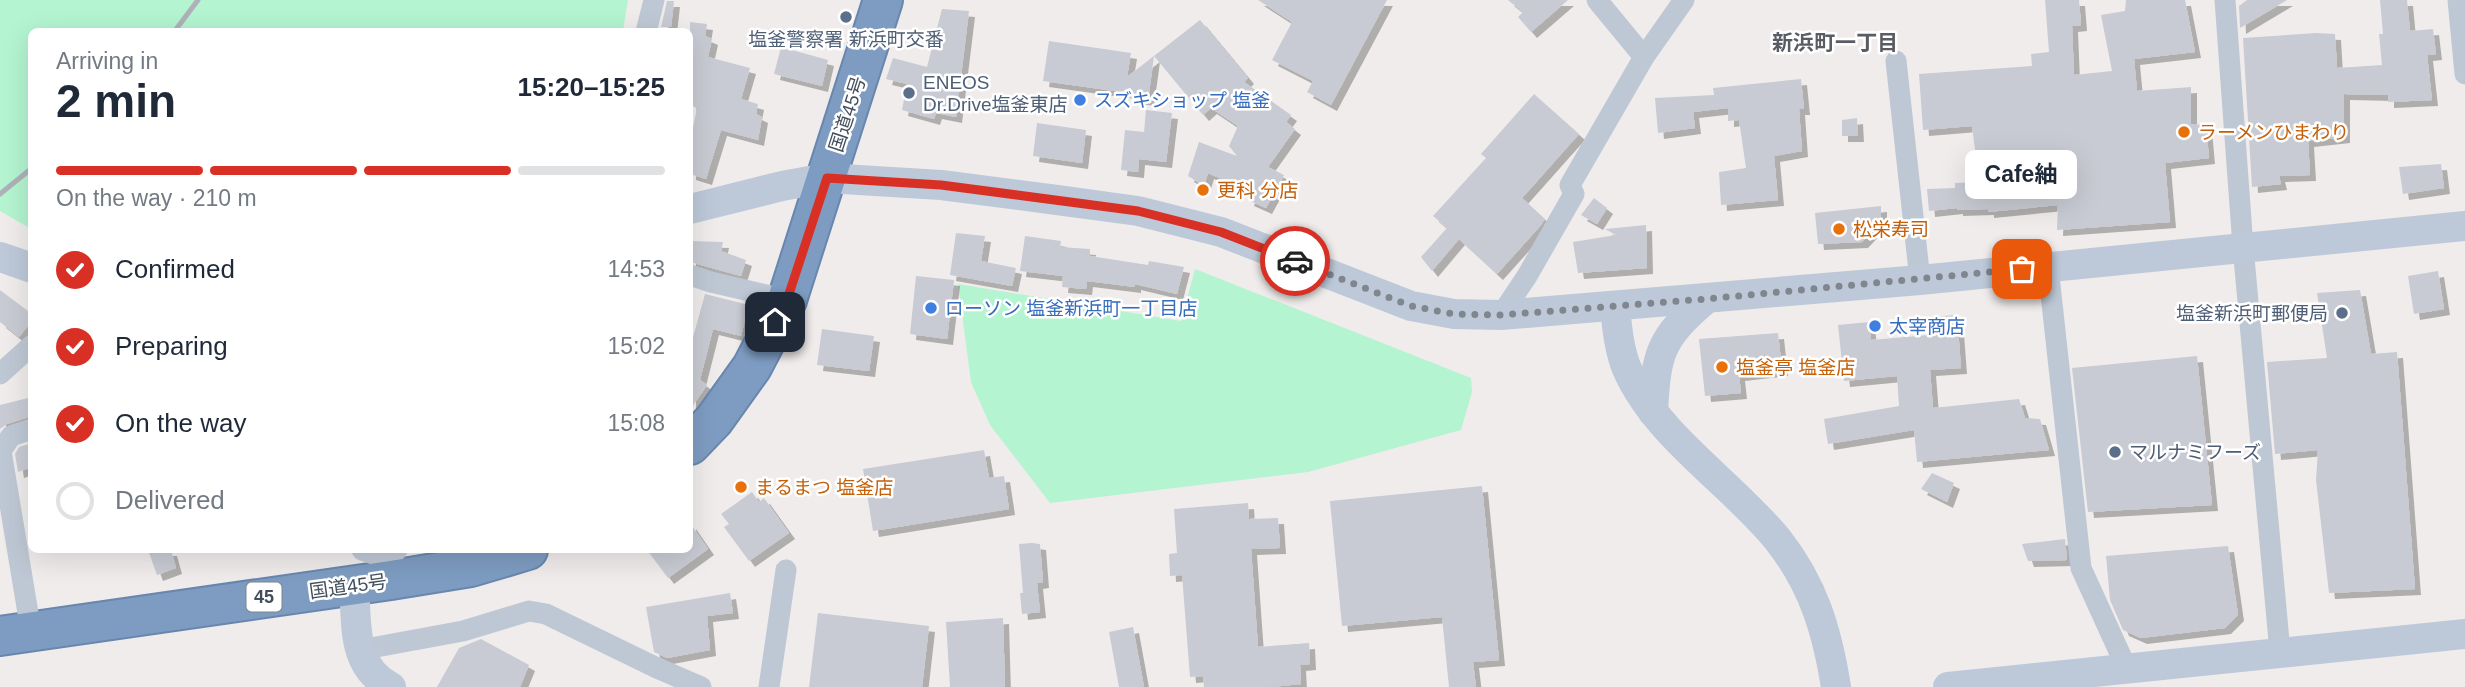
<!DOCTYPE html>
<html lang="en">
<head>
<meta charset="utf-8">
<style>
  :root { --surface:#fff; --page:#f6f6f7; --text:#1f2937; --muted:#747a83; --line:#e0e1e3; --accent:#d93025 }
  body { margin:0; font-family:Helvetica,"Noto Sans JP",sans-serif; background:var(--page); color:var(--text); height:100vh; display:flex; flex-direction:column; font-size:26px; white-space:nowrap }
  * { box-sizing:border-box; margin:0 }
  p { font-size:23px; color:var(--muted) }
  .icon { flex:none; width:38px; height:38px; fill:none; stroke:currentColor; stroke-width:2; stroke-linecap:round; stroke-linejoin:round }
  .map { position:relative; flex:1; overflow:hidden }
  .panel { position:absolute; left:28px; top:28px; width:665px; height:525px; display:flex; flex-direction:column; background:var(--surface); border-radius:10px; box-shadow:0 7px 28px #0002 }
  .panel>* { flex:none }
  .pin { position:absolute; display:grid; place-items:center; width:60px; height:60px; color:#fff; margin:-30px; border-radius:14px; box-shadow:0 4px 10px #0006 }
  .courier { position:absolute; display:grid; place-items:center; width:70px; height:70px; margin:-35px; border:5px solid #d93025; border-radius:50%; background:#fff; color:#222; box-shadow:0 2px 9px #0007 }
  .bubble { position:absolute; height:49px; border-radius:10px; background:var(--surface); box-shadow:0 7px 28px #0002; font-size:23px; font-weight:700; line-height:49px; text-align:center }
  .head em { font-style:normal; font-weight:700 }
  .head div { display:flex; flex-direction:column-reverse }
  .head { display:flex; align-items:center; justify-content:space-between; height:119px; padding:0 28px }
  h1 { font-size:46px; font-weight:700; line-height:52px }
  .bar { display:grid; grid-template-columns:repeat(4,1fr); gap:10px 7px; align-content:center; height:84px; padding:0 28px }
  .bar i { height:9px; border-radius:5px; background:var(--line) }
  .bar .selected { background:var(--accent) }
  .bar p { grid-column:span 4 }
  ol { padding:0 28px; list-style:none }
  li { display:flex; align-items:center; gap:21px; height:77px }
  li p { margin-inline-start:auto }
  li .icon { padding:7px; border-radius:50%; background:var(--accent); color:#fff; stroke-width:4 }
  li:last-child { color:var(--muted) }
  li i { width:38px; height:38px; border:4px solid var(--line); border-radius:50% }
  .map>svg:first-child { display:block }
  .green { fill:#b4f4d0 }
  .building { fill:#c8cbd3; filter:url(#shadow) }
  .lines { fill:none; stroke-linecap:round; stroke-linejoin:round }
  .highway-casing { stroke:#6987ae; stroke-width:42 }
  .street { stroke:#bec8d4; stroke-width:21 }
  .secondary { stroke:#bdc9d9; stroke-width:30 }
  .highway { stroke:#7e9cc2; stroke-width:38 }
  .rail { stroke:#aeb1b8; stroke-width:5 }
  .done { stroke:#80868e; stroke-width:7; stroke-dasharray:0 12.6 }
  .route { stroke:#d93025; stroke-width:9 }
  .service-dot { fill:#5c6f8a; stroke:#fff; stroke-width:2.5 }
  .shop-dot { fill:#3f7fe0; stroke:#fff; stroke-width:2.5 }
  .food-dot { fill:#e8710a; stroke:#fff; stroke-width:2.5 }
  .labels { text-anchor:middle; stroke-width:5; stroke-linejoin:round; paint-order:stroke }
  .shield { fill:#fff; stroke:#7b848d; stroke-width:2 }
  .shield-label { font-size:18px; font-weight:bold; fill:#434f5c }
  .service-label { font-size:19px; fill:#4e5e75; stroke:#fff; text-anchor:start }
  .shop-label { font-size:19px; fill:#366cbe; stroke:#fff; text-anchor:start }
  .street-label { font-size:19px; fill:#434f5c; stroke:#fff }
  .food-label { font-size:19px; fill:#c56008; stroke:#fff; text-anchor:start }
  .neighbourhood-label { font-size:21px; font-weight:bold; fill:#595d63; stroke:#fff }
</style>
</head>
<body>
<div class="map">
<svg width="2465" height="687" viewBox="0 0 2465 687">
  <defs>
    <filter id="shadow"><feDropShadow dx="6" dy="6" stdDeviation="0" flood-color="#0004"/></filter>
  </defs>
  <rect width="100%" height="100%" fill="#f0ecec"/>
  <g class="green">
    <polygon points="0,0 628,0 623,31 32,32 31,229 0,211"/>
    <polygon points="1195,269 1471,378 1472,392 1461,430 1308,472 1050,503 990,425 971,382 958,284 1181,321"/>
  </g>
  <g class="building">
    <polygon points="1258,0 1387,0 1331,105 1307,92 1313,81 1272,60 1292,22"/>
    <polygon points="1508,0 1568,0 1531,32 1518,17 1523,12"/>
    <polygon points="2045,0 2079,0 2081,25 2072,26 2074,75 2112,71 2101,15 2125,11 2126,0 2185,0 2195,52 2134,59 2137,91 2191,87 2191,124 2206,125 2209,158 2165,163 2170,222 2057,230 2058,205 1988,212 1988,209 1957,210 1957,208 1929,211 1927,189 1955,188 1955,183 1979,182 1972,126 1923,130 1919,74 2032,66 2031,54 2049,52"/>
    <polygon points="2247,0 2287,0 2240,28 2239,6"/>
    <polygon points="2380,0 2407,0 2410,31 2433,29 2436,54 2427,55 2432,100 2388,102 2388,95 2344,94 2344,137 2308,141 2310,175 2279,176 2281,184 2252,187 2243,38 2316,33 2335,34 2337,68 2382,65 2379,34 2383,34"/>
    <polygon points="667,1 674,1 671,27 661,27"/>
    <polygon points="942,9 969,11 956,117 936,113 934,119 902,110 907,84 886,79 893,58 927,67"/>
    <polygon points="1200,20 1248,78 1244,82 1291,115 1286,122 1295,129 1268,167 1284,175 1266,208 1248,200 1251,192 1208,173 1204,186 1188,176 1199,142 1237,156 1229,146 1238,126 1211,108 1203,115 1154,56 1148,100 1129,97 1129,93 1043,81 1049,41 1131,53 1127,77"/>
    <polygon points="690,22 707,24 705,36 712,39 708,57 750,68 741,99 758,104 756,114 762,117 758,140 721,130 706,179 690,174 690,142 697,108 690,105"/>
    <polygon points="781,47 828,60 822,86 774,74"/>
    <polygon points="1801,79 1804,109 1799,109 1802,151 1774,156 1778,200 1721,205 1719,172 1746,168 1739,120 1728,121 1728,108 1693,112 1695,128 1658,133 1655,98 1714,95 1713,88"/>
    <polygon points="1534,94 1579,134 1522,198 1545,219 1541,225 1497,274 1459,239 1432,271 1421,257 1447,228 1433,216 1486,158 1481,154"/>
    <polygon points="1146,110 1172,113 1166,162 1139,159 1138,172 1121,170 1125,130 1144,132"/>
    <polygon points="1857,118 1858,136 1842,136 1842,120"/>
    <polygon points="1037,123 1086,130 1082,163 1033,156"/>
    <polygon points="2441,164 2444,188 2403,194 2399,167"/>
    <polygon points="1594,198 1607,208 1597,224 1581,215"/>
    <polygon points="1881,206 1881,222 1862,242 1818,244 1815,213"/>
    <polygon points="1646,225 1647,268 1578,273 1573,242 1616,235 1605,229"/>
    <polygon points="956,233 985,236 981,261 1016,268 1012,286 950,275"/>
    <polygon points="1025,236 1061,241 1060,247 1090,249 1090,256 1148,265 1149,261 1184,267 1177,294 1135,284 1135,287 1087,281 1086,289 1062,287 1063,276 1020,271"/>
    <polygon points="690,241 723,242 721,251 746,260 741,276 690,262"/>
    <polygon points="2438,271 2444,309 2414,314 2408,276"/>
    <polygon points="916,276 954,280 947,339 910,334"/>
    <polygon points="0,290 32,314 32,321 19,337 0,322"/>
    <polygon points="2360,290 2371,354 2397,352 2415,589 2329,593 2316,480 2318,450 2275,454 2267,362 2327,358 2317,293"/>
    <polygon points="705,294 749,305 741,336 713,329 700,380 707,385 690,410 690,341 692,341"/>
    <polygon points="1957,315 1961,368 1930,370 1933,408 2019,399 2025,418 2040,419 2049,450 1917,462 1914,430 1828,444 1824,419 1899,406 1897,376 1844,381 1838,325 1869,322 1871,340 1929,335 1927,317"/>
    <polygon points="822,329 874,336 869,371 817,365"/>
    <polygon points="1778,333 1782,370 1739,375 1741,393 1705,396 1699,339"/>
    <polygon points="2197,356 2212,505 2088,512 2072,368"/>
    <polygon points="32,397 32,416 7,424 0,429 0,405"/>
    <polygon points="32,443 32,467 18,472 15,454 19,447"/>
    <polygon points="984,450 989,478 1004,476 1009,509 873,531 863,469"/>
    <polygon points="1932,473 1954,483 1947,502 1921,489"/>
    <polygon points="1482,486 1499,660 1473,662 1476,687 1449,687 1442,617 1342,626 1330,501"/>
    <polygon points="752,492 759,502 764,498 789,533 749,561 724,527 729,524 721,514"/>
    <polygon points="1248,503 1249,519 1278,518 1280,548 1251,549 1258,647 1309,643 1310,664 1300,665 1301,684 1271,687 1204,687 1203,676 1190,677 1182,575 1170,576 1169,554 1177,553 1174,509"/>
    <polygon points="690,523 708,549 668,578 647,550 690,550"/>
    <polygon points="2065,539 2067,560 2028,561 2022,544"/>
    <polygon points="1032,543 1040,544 1043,582 1037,583 1040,612 1022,614 1020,593 1023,593 1019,544"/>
    <polygon points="2228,546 2238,615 2225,628 2141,638 2123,630 2110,600 2106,556"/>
    <polygon points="148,550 171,550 176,568 157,575"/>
    <polygon points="730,593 733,613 707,616 710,650 667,658 654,652 646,607"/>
    <polygon points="818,613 929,626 922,687 809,687"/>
    <polygon points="1003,618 1005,687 950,687 946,622"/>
    <polygon points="1133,627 1144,687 1119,687 1109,632"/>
    <polygon points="481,639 529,665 520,687 437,687 459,648"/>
  </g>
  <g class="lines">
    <defs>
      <g id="highway">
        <polyline points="690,445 714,420 752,367 787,300 883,0"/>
        <polyline points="0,636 391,580 471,567 528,550"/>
      </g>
    </defs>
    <use href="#highway" class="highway-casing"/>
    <g class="street">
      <polyline points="1597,0 1644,57"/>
      <polyline points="2225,0 2243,247 2280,652"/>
      <polyline points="2458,0 2465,74"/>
      <polyline points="646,32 654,0"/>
      <polyline points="1896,61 1920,280"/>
      <polyline points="2048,267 2081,568 2127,669"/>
      <polyline points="690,275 711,282 787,300"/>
      <polyline points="1501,315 1527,276 1574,194 1570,185 1644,57 1684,0"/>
      <polyline points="0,374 32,345"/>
      <polyline points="362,550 388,559"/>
      <polyline points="391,580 388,559 397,550"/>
      <polyline points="31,631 1,451 11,436 32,429"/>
      <polyline points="360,650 463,631 529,611 546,614 657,668 701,687"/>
      <polyline points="769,687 786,570"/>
    </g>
    <g class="secondary">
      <polyline points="690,209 782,186 826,178 941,185 1057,200 1138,211 1221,232 1411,306 1454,314 1501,315 1920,280 2465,226"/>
      <polyline points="0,257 32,268"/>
      <path d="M 1615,307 C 1617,327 1619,350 1627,369 C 1656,436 1733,484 1778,540 C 1814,586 1827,631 1836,687"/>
      <path d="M 1653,412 C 1656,353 1660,338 1706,299"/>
      <path d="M 354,584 C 357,625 351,666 391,687"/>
      <polyline points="1948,687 2465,634"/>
    </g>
    <use href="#highway" class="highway"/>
    <g class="rail">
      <polyline points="174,32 198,0"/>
      <polyline points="0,194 32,168"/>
    </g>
  </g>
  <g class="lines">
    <polyline class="done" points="1295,261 1411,306 1454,314 1501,315 1706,299 2022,269"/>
    <polyline class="route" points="775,322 787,300 827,178 941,185 1138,211 1221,232 1295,261"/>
  </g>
  <g class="service-dot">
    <circle cx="846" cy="17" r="7"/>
    <circle cx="909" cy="93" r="7"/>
    <circle cx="2342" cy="313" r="7"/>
    <circle cx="2115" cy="452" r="7"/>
  </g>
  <g class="shop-dot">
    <circle cx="1080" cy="100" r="7"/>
    <circle cx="931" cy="308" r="7"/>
    <circle cx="1875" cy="326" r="7"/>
  </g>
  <g class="food-dot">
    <circle cx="2184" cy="132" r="7"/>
    <circle cx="1203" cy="190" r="7"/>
    <circle cx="1839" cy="229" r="7"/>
    <circle cx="1722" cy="367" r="7"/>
    <circle cx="741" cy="487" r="7"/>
  </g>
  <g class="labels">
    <rect class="shield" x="246.5" y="582.5" width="35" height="29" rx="5"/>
    <g class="shield-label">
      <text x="264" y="603">45</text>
    </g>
    <g class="service-label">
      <text x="846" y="46" text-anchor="middle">塩釜警察署 新浜町交番</text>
      <text x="923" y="89">ENEOS<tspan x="923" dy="22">Dr.Drive塩釜東店</tspan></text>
      <text x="2328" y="320" text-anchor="end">塩釜新浜町郵便局</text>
      <text x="2129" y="459">マルナミフーズ</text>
    </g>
    <g class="shop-label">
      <text x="1094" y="107">スズキショップ 塩釜</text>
      <text x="945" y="315">ローソン 塩釜新浜町一丁目店</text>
      <text x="1889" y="333">太宰商店</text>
    </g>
    <g class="street-label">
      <text transform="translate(847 114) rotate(-72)" y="7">国道45号</text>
      <text transform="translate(348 586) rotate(-8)" y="7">国道45号</text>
    </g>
    <g class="food-label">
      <text x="2198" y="139">ラーメンひまわり</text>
      <text x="1217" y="197">更科 分店</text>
      <text x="1853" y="236">松栄寿司</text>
      <text x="1736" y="374">塩釜亭 塩釜店</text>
      <text x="755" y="494">まるまつ 塩釜店</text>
    </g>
    <g class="neighbourhood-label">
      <text x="1835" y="50">新浜町一丁目</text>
    </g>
  </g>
</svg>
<div class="pin" style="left:2022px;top:269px;background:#ea580c"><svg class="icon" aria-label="bag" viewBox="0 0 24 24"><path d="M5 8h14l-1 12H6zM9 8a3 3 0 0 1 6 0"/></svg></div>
<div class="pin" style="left:775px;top:322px;background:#1f2937"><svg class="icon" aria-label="home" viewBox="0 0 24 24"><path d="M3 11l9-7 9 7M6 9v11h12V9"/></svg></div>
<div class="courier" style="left:1295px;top:261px"><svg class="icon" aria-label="car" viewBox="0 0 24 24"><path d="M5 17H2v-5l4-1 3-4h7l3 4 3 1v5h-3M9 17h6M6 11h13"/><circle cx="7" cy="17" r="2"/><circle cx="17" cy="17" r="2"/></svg></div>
<div class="bubble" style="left:1965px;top:150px;width:112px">Cafe紬</div>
<section class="panel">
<div class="head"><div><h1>2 min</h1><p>Arriving in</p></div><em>15:20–15:25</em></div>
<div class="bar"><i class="selected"></i><i class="selected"></i><i class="selected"></i><i></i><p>On the way · 210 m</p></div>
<ol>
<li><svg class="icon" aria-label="check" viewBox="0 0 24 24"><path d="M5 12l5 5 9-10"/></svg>Confirmed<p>14:53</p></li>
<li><svg class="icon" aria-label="check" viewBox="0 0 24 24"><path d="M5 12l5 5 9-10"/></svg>Preparing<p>15:02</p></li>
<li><svg class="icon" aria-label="check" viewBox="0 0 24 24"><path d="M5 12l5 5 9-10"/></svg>On the way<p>15:08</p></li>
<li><i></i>Delivered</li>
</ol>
</section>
</div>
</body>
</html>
